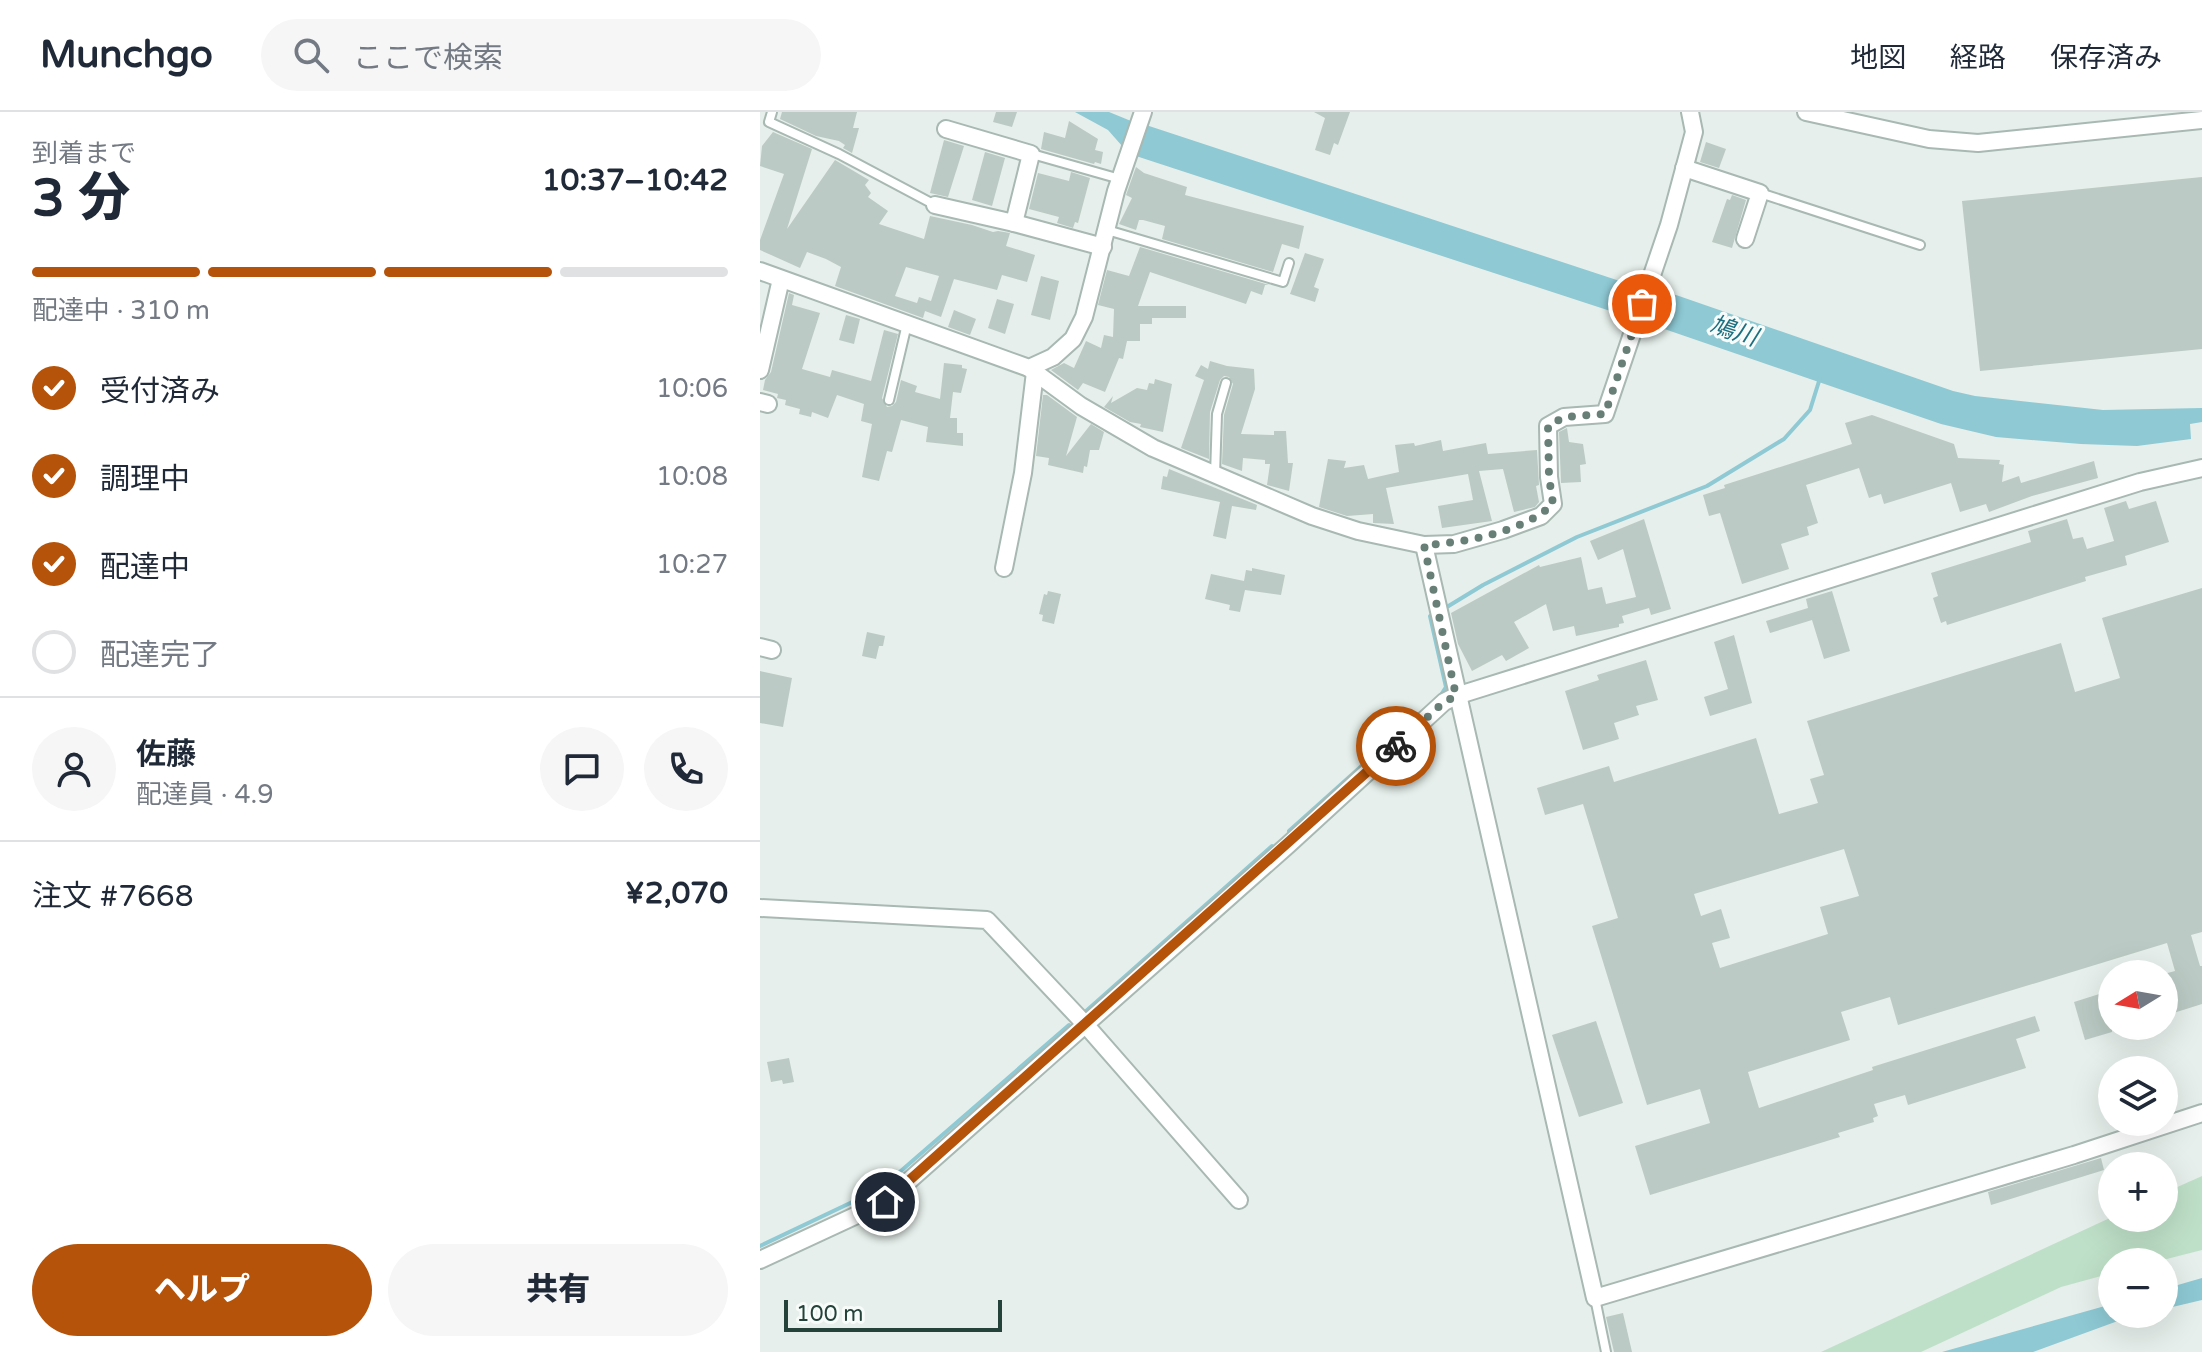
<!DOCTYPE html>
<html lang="ja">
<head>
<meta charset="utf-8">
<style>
  :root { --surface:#fff; --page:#f6f6f7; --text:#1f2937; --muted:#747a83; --line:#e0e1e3; --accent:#b45309 }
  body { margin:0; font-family:"Varela Round","Noto Sans JP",sans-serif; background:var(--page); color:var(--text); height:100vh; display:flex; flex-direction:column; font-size:30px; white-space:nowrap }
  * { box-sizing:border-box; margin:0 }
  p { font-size:26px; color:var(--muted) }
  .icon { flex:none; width:44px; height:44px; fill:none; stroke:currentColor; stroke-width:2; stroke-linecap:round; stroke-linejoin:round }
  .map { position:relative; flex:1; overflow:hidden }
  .drawer { display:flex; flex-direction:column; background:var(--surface); width:760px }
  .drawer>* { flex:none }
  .needle { width:52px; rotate:259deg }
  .buttons { position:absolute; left:1338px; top:848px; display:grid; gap:16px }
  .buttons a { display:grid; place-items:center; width:80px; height:80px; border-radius:50%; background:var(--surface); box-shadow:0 8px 32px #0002; font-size:40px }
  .scale { position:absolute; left:24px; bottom:20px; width:218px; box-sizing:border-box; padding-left:8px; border:4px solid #24423a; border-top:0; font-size:22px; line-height:28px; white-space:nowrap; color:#24423a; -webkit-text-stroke:6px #f7fbf9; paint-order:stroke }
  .pin { position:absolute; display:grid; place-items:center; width:68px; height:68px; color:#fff; margin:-34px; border:4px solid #fff; border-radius:50%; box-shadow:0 2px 8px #0007 }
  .courier { position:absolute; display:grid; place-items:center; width:80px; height:80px; margin:-40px; border:6px solid #b45309; border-radius:50%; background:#fff; color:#222; box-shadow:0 2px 10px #0007 }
  .headline em { font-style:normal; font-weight:800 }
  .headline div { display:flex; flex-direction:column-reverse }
  .headline { display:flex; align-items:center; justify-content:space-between; height:136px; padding:0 32px }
  h1 { font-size:52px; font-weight:800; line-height:60px }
  .bar { display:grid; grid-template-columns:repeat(4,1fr); gap:12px 8px; align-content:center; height:96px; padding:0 32px }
  .bar i { height:10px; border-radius:6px; background:var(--line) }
  .bar .active { background:var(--accent) }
  .bar p { grid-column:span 4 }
  .line { display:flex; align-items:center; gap:20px; padding:0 32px; border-top:2px solid var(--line) }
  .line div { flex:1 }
  .round { display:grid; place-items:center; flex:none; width:84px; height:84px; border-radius:42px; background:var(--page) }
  ol { padding:0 32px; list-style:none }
  li { display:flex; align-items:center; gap:24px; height:88px }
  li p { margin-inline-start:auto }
  li .icon { padding:8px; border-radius:50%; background:var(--accent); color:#fff; stroke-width:4 }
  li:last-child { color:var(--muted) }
  li i { width:44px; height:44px; border:4px solid var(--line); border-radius:50% }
  .cta { display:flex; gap:16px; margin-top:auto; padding:16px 32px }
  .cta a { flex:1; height:92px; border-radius:48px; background:var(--accent); color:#fff; font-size:32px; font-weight:800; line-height:92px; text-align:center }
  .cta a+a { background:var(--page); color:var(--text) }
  header { display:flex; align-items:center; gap:48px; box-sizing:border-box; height:112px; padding:0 40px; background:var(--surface); border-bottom:2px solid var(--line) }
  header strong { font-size:38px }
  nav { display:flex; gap:44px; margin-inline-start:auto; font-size:28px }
  .search { width:560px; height:72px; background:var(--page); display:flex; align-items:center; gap:20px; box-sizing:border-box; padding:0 28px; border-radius:44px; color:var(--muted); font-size:30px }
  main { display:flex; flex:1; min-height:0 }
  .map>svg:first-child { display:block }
  .green { fill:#bfe0c8 }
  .water { fill:#8ec9d4 }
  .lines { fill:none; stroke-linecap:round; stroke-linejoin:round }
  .stream { stroke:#8ec9d4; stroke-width:4 }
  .building { fill:#bbcac4; fill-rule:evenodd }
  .lane-casing { stroke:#a8b8b2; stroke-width:12 }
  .street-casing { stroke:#a8b8b2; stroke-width:20 }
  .lane { stroke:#fff; stroke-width:8 }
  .street { stroke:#fff; stroke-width:16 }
  .done { stroke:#687f78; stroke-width:8; stroke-dasharray:0 14.4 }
  .route { stroke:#b45309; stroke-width:10 }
  .labels { text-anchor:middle; stroke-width:6; stroke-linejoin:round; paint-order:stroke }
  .water-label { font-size:24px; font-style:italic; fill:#1c6f80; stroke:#f7fbf9 }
</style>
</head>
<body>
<header>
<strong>Munchgo</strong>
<div class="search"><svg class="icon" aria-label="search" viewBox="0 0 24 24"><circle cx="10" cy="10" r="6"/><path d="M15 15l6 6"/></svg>ここで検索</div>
<nav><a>地図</a><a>経路</a><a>保存済み</a></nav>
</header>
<main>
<section class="drawer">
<div class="headline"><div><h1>3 分</h1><p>到着まで</p></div><em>10:37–10:42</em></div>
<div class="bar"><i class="active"></i><i class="active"></i><i class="active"></i><i></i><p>配達中 · 310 m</p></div>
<ol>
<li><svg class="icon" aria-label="check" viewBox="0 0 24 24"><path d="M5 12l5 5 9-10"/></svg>受付済み<p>10:06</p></li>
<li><svg class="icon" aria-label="check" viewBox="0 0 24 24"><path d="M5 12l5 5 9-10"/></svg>調理中<p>10:08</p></li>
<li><svg class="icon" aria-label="check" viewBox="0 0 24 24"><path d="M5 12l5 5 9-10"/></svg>配達中<p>10:27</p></li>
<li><i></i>配達完了</li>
</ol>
<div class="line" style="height:144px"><a class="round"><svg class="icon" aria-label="person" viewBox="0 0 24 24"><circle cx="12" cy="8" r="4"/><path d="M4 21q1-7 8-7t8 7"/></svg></a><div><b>佐藤</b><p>配達員 · 4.9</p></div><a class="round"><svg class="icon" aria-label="chat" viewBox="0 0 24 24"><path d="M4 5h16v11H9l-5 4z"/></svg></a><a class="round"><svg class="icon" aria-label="phone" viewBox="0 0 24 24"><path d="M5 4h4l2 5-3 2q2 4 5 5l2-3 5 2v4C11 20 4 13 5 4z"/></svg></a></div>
<div class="line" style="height:104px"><div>注文 #7668</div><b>¥2,070</b></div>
<div class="cta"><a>ヘルプ</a><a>共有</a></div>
</section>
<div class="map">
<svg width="1442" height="1240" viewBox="0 0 1442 1240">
  <rect width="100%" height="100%" fill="#e6efeb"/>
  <polygon class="green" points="1442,1064 1442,1138 1395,1150 1352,1150 1352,1161 1301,1175 1161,1240 1061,1240 1352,1105 1404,1106 1404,1081"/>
  <g class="water">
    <polygon points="315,0 349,0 371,9 363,35 348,18"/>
    <polygon points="383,12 881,176 916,183 1193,279 1215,284 1343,298 1442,296 1442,310 1430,312 1431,327 1377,334 1321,332 1236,325 1181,312 884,210 376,44"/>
    <polygon points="1442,1166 1442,1188 1404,1197 1404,1177"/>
    <polygon points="1352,1192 1352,1202 1377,1202 1273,1240 1182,1240"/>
  </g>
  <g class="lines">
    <g class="stream">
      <polyline points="682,498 723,473 817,425 947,374 1024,327 1050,298 1060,266"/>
      <polyline points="674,502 670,504 686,575 679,586"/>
      <polyline points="529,719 606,650"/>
      <polyline points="325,900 512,734"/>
      <polyline points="127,1071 309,913"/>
      <polyline points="0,1134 107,1083"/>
    </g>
  </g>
  <g class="building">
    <polygon points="22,0 97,0 93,16 99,16 92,41 83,36 85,33 79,29 56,24 20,7"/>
    <polygon points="236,0 257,0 252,15 233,10"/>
    <polygon points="554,0 590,0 578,33 574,31 570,43 555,38 565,6"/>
    <polygon points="309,9 338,27 335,38 343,40 341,52 335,50 334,52 281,37 284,20 305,26"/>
    <path d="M 13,20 L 52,37 L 27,117 L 75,48 L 109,68 L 105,73 L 111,81 L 108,85 L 128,99 L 119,112 L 164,127 L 170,104 L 212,113 L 233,120 L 238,119 L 250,121 L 246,134 L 275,143 L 267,170 L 242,163 L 237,178 L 194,167 L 181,205 L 165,199 L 163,206 L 75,174 L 81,155 L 66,147 L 47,140 L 40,156 L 0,138 L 0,128 L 24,62 L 0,54 L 2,34 ZM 146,155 L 179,164 L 171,189 L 159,185 L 157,191 L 135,184 Z"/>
    <polygon points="184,28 204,34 188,85 170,81"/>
    <polygon points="946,30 966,37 959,56 940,50"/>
    <polygon points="225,40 245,46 232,94 212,88"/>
    <polygon points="376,55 384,61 427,75 425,83 544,114 539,137 522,132 513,160 402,127 405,114 383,108 379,108 376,118 359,112 372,86 366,83"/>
    <polygon points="311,60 330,66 318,111 315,110 313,116 297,111 299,105 269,97 278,61 309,69"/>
    <polygon points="1442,65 1442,237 1220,259 1202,89"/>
    <polygon points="972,83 986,88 972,136 952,130 967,87 970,88"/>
    <polygon points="380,135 509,173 505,173 502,183 491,179 486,192 390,160 378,194 426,194 426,206 392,206 392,212 380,212 380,229 367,229 363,247 359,246 345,280 323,271 318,278 291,258 304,251 314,256 326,229 341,236 344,223 353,225 354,197 338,193 347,158 369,164"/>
    <polygon points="545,141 564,147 554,175 559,177 555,190 530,182"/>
    <polygon points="281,164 299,169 290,208 271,203"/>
    <polygon points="29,181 34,183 32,193 60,201 42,257 70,265 72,258 111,269 124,218 138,222 122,286 127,295 132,294 136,290 141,268 157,274 155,280 180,287 184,251 202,253 202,256 207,257 201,281 193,280 190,306 197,306 197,321 203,321 203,334 166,330 168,315 141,308 132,340 127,339 119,369 102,365 112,312 101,309 104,292 77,283 68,306 52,300 51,305 39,302 40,297 25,293 26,288 17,286 18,282 3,278 5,268 11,260"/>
    <polygon points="237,187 254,192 245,222 228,216"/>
    <polygon points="194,198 216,207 210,223 188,215"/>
    <polygon points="86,203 100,207 94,232 79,228"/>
    <polygon points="450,249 467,254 494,257 495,277 481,322 514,323 514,319 526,319 528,351 533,351 529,379 507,373 510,352 505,352 505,348 483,346 482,359 462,352 464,303 473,272 469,265 464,264 460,268 450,300 449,347 421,336 444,268 435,264 441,253 448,257"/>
    <polygon points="395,267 412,272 403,320 380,315 381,312 370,310 344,295 353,284 351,291 377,276 387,278 389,271 394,272"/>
    <polygon points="283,283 287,283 317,305 306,344 331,312 344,320 339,338 330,338 327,355 324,354 323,361 288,353 289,346 276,344"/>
    <polygon points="1112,303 1194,332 1198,346 1240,348 1239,352 1244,353 1242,370 1259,364 1261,371 1334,349 1338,366 1272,384 1229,400 1226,392 1200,400 1191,371 1124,392 1121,382 1109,386 1099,356 1046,373 1058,411 1047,415 1049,423 1021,432 1029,457 982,472 960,401 949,404 943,383 965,376 964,373 1092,332 1085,311"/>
    <polygon points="807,316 809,330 823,332 826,352 820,353 821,370 801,371 799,320"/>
    <polygon points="681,328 683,339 726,331 728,342 777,338 779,373 776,374 779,390 775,395 754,400 743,357 719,359 732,409 682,416 678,394 713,388 708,362 626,376 634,412 613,411 613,402 587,404 559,395 568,347 586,349 584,356 604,353 608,367 639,360 635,333 654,331 655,334"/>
    <polygon points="409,357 497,393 496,398 472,394 466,427 453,424 460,390 401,377 403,364 407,365"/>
    <polygon points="1366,389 1369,397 1396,389 1409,430 1365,444 1367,453 1325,465 1326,469 1187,513 1186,509 1181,511 1173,486 1178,484 1171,461 1271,430 1268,419 1307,407 1313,427 1323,425 1327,437 1354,429 1344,396"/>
    <polygon points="884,407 911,497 891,503 889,496 862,504 864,511 859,512 859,515 816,524 814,514 793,519 786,492 754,510 769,536 746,549 742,543 712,559 698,532 691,501 779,453 780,455 821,445 828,478 842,475 846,492 876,485 863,437 838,448 830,429"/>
    <polygon points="492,456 525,463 521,483 485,478 480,500 469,498 470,493 445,487 451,462 484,469 486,458 492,459"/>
    <path d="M 1442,476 L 1442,820 L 1431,823 L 1440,854 L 1442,854 L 1442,892 L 1404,904 L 1404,862 L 1415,859 L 1407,831 L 1138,913 L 1130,885 L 1081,900 L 1090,928 L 988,960 L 999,996 L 1113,958 L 1112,955 L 1275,904 L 1280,919 L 1256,927 L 1266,956 L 1148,993 L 1145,983 L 1114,992 L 1118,1004 L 1113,1006 L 1114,1010 L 1078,1021 L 1080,1025 L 890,1083 L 875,1034 L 950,1011 L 940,977 L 887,993 L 832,814 L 858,806 L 823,692 L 785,703 L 777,676 L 849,654 L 854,670 L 996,626 L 1019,702 L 1058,691 L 1050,667 L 1064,663 L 1047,609 L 1301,531 L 1315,580 L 1360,566 L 1342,506 ZM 1084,737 L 1099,784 L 1060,795 L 1068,822 L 960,856 L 952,831 L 970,826 L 961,797 L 941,804 L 934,782 Z"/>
    <polygon points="288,479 301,482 294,512 282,509 283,503 279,502 284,482 287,483"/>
    <polygon points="1072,479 1090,539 1064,547 1052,508 1010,521 1006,509 1048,496 1046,487"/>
    <polygon points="107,520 125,524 123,534 119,534 116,547 102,544"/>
    <polygon points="974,523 992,591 950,604 944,585 968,577 954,530"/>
    <polygon points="886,548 898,588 876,594 879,603 854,611 859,627 823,638 805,579 839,568 837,563"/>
    <polygon points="0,559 32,566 23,615 0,611"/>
    <polygon points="1352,878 1352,920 1325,928 1314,890"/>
    <polygon points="836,909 863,991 819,1005 792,923"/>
    <polygon points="29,946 34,970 23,972 22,968 11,970 7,950"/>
    <polygon points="1341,1046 1344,1058 1231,1093 1228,1080"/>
    <polygon points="863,1201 872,1240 854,1240 846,1205"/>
  </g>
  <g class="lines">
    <defs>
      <g id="lane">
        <polyline points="12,0 9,10 79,42 175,93"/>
        <polyline points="272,42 360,67"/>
        <polyline points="1000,81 1160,133"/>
        <polyline points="347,118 523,170 529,151"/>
        <polyline points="129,288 147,212"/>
        <polyline points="455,363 457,302 466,271"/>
        <polyline points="835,1186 846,1240"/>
      </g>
      <g id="street">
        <polyline points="1046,0 1169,27 1218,31 1442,8"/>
        <polyline points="186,17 271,42 254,111"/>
        <polyline points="924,56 1000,81 985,127"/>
        <polyline points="175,93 254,111 343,135"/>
        <polyline points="0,159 269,256 293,245 313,227 324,205 356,79 383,0"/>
        <polyline points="269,256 321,294 393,336 552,404 598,419 664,433 694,432 743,418 781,404 793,392 789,365 788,314 804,305 845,302 909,113 934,20 930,0"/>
        <polyline points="0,258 21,167"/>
        <polyline points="0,290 8,292"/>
        <polyline points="664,433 835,1186 1314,1043 1442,1001"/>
        <polyline points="244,456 263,361 275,260"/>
        <polyline points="0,535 12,538"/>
        <polyline points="0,796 227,808 324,911 479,1088"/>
        <polyline points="0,1148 125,1090 528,733 684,590 696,584 1380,370 1442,356"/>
      </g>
    </defs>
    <use href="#lane" class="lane-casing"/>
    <use href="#street" class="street-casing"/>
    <use href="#lane" class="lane"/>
    <use href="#street" class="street"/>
  </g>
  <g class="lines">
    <path class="done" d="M 636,634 L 684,590 L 696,584 L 664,433 C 703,431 764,420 793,392 L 789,365 L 788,314 L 804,305 L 845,302 L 882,192"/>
    <polyline class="route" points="125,1090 636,634"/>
  </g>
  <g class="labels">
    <g class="water-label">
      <text transform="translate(974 219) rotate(18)" y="8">鳩川</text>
    </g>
  </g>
</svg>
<div class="buttons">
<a><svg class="needle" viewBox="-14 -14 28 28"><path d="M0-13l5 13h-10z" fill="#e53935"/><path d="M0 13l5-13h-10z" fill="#747a83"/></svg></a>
<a><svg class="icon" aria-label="layers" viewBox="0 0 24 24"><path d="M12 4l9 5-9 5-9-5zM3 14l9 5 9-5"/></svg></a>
<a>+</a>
<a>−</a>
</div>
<div class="scale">100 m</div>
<div class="pin" style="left:882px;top:192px;background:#ea580c"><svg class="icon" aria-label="bag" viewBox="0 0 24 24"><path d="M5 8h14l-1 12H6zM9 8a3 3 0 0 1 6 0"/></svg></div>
<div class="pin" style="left:125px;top:1090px;background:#1f2937"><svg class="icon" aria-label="home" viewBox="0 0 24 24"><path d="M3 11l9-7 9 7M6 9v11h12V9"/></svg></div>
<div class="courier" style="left:636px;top:634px"><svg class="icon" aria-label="bike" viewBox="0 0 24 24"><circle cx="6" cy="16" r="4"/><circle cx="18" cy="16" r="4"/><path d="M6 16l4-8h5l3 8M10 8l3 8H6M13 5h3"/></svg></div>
</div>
</main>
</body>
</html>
